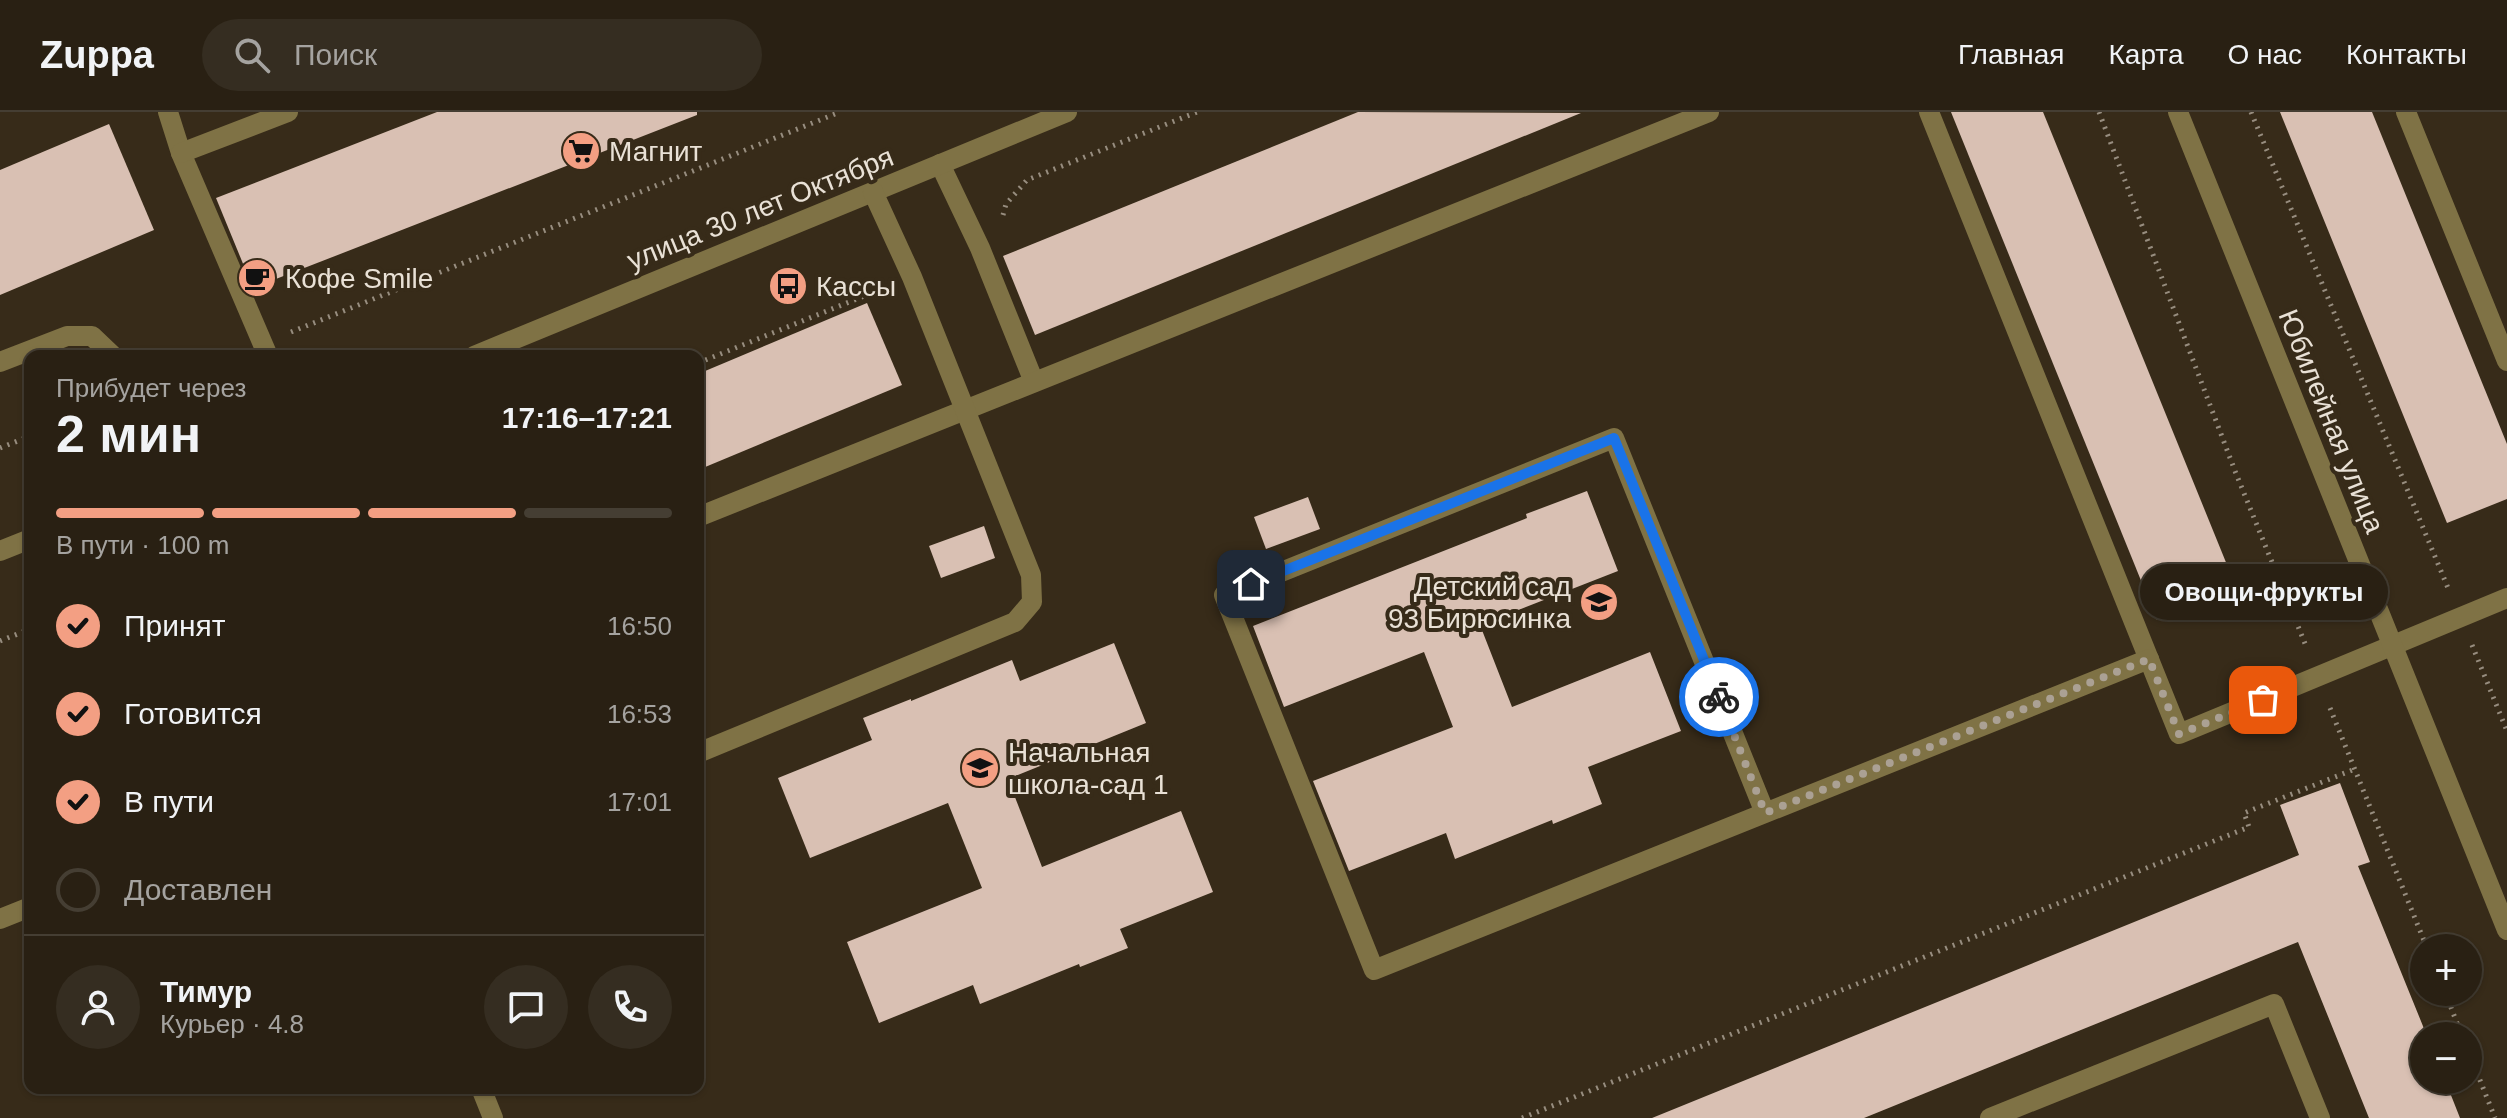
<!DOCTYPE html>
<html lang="ru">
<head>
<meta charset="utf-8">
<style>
  :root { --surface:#292013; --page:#352d21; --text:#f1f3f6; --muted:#a5a3a0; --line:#453e33; --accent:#f39f83 }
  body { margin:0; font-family:Arial,sans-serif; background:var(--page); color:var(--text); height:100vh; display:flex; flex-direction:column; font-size:30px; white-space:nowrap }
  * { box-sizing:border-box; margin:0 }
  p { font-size:26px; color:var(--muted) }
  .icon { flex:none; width:44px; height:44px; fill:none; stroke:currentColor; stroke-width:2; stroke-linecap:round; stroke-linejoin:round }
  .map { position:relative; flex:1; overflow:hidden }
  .panel { position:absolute; left:24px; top:238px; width:680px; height:744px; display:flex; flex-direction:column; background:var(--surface); border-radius:16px; box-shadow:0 2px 6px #0004,0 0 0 2px var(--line) }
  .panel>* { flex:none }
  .tools { position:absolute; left:2410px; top:822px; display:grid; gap:16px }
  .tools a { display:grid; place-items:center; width:72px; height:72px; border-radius:50%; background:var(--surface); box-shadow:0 2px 6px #0004,0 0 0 2px var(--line); font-size:40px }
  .pin { position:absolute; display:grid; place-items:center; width:68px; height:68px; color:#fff; margin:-34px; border-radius:16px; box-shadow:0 4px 12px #0006 }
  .courier { position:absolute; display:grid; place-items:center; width:80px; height:80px; margin:-40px; border:6px solid #1a73e8; border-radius:50%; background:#fff; color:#222; box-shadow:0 2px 10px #0007 }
  .bubble { position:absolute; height:56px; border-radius:28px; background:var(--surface); box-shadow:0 2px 6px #0004,0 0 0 2px var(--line); font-size:26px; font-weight:700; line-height:56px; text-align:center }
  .summary em { font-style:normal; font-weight:700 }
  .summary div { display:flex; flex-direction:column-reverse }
  .summary { display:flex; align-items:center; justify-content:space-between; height:136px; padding:0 32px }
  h1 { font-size:52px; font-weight:700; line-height:60px }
  .bar { display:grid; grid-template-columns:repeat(4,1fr); gap:12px 8px; align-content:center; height:96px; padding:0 32px }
  .bar i { height:10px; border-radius:6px; background:var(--line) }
  .bar .current { background:var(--accent) }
  .bar p { grid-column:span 4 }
  .line { display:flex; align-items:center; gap:20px; padding:0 32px; border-top:2px solid var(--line) }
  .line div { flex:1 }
  .round { display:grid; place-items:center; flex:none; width:84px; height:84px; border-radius:42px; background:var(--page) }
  ol { padding:0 32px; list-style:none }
  li { display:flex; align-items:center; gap:24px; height:88px }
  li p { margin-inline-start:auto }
  li .icon { padding:8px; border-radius:50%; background:var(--accent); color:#111; stroke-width:4 }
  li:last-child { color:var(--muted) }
  li i { width:44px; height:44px; border:4px solid var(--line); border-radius:50% }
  header { display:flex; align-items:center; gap:48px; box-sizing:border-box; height:112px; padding:0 40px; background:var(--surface); border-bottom:2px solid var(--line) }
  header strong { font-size:38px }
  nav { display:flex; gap:44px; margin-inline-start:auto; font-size:28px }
  .search { width:560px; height:72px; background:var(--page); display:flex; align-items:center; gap:20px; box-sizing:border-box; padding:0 28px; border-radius:44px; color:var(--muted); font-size:30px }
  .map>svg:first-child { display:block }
  .building { fill:#d9c0b3 }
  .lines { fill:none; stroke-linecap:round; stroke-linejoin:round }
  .path { stroke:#978d7f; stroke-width:5; stroke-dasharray:2 6; stroke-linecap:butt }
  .minor { stroke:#7f7245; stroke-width:20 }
  .done { stroke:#aba194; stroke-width:8; stroke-dasharray:0 14.4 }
  .route { stroke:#1a73e8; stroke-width:10 }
  .labels { text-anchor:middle; stroke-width:8; stroke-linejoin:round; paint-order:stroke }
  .poi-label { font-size:28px; fill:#e9e1d6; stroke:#372b19; text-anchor:start }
  .street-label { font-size:28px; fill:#e9e1d6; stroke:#372b19 }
</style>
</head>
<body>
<header>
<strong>Zuppa</strong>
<div class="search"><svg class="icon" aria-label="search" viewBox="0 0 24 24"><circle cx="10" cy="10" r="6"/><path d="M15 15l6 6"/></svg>Поиск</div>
<nav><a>Главная</a><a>Карта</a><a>О нас</a><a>Контакты</a></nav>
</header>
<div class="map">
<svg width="2507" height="1006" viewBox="0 0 2507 1006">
  <rect width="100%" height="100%" fill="#372b19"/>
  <g class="building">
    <polygon points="437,0 697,0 697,3 253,176 216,86"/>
    <polygon points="1358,0 1581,1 1035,223 1003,144"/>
    <polygon points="1951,0 2043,0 2236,475 2157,508"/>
    <polygon points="2280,0 2372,0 2507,332 2507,387 2447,411"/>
    <polygon points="109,12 154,118 0,183 0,58"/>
    <polygon points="867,191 902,273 698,358 698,262"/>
    <polygon points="1587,379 1618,459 1480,513 1512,595 1650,540 1681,619 1588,655 1602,692 1553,712 1552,708 1455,747 1446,721 1349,759 1313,669 1453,615 1424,540 1284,595 1253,514 1527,406 1526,402"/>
    <polygon points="1308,385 1320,417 1266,437 1254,405"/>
    <polygon points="984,414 995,446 941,466 929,434"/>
    <polygon points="1114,531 1146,611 1008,667 1042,755 1181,699 1213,780 1120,817 1128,836 1080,855 1079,852 980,892 973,873 879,911 847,830 982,776 948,691 810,746 778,666 872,628 863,606 911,587 911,589 1012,548 1020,569"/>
    <polygon points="2340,671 2370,750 2358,754 2427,924 2424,924 2424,968 2445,968 2460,1006 2369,1006 2298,830 1864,1006 1652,1006 2299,743 2280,693"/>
  </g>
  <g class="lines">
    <g class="path">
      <polyline points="2099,0 2235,359 2306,534"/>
      <polyline points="2251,0 2448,476"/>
      <polyline points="1003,103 1006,92 1027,68 1197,0"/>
      <polyline points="291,220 840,0"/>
      <polyline points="698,251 884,176"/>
      <polyline points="0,336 30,324"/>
      <polyline points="0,529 30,517"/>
      <polyline points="2472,533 2507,619"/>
      <polyline points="2330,596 2427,836"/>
      <polyline points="2445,880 2462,924"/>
      <polyline points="2468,938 2495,1006"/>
      <polyline points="1522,1006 2249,715 2244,701 2355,657"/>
    </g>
    <g class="minor">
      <polyline points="168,0 181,41 268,244"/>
      <polyline points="1929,0 2179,622 2507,486"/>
      <polyline points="2178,0 2507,818"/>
      <polyline points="2406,0 2507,249"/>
      <polyline points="181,41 288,0"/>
      <polyline points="940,52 980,136 1034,270"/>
      <polyline points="474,244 1067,0"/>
      <polyline points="0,250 67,224 92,224 113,244"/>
      <polyline points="698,405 1709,0"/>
      <polyline points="0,439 30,427"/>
      <polyline points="698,641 1015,510 1032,490 1031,463 912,165 873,80"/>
      <polyline points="1765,701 1614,326 1224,483 1374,858 2149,547"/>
      <polyline points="0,807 30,795"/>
      <polyline points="481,976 493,1006"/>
      <polyline points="1990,1006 2274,892 2320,1006"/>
    </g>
  </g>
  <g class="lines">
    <polyline class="done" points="1719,585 1765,701 2149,547 2179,622 2263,588"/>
    <polyline class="route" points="1251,472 1614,326 1719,585"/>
  </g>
  <defs>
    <symbol id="supermarket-disc" viewBox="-11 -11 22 22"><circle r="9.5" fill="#f39f83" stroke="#372b19"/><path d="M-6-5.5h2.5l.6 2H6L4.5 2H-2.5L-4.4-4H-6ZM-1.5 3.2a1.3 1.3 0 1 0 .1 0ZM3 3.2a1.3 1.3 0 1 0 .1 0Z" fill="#111"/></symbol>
    <symbol id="cafe-disc" viewBox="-11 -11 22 22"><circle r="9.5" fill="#f39f83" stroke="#372b19"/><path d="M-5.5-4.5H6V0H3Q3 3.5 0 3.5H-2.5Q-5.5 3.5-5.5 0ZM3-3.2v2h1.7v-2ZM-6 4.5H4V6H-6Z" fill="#111"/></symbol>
    <symbol id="bus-disc" viewBox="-11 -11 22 22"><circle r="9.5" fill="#f39f83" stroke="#372b19"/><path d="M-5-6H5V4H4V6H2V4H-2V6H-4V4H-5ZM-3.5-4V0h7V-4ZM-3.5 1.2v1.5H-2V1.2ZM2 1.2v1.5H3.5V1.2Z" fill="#111"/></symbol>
    <symbol id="school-disc" viewBox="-11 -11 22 22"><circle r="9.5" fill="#f39f83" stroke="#372b19"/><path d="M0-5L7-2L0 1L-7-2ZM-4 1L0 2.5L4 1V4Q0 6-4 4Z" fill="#111"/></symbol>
  </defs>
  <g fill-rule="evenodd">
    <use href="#supermarket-disc" x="559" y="17" width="44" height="44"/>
    <use href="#cafe-disc" x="235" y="144" width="44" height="44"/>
    <use href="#bus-disc" x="766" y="152" width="44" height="44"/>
    <use href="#school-disc" x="1577" y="468" width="44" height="44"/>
    <use href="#school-disc" x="958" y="634" width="44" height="44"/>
  </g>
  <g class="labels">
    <g class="poi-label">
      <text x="609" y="49">Магнит</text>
      <text x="285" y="176">Кофе Smile</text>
      <text x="816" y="184">Кассы</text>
      <text x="1571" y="484" text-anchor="end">Детский сад<tspan x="1571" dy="32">93 Бирюсинка</tspan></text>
      <text x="1008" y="650">Начальная<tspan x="1008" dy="32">школа-сад 1</tspan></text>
    </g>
    <g class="street-label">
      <text transform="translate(760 96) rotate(-22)" y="10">улица 30 лет Октября</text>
      <text transform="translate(2332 309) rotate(68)" y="10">Юбилейная улица</text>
    </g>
  </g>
</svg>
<div class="tools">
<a>+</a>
<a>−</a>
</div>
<div class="pin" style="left:2263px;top:588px;background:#ea580c"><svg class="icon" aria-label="bag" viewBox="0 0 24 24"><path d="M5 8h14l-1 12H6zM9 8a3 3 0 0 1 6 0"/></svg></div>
<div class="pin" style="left:1251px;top:472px;background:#1f2937"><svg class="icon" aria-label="home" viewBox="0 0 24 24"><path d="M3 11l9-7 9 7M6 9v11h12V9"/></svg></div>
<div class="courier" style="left:1719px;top:585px"><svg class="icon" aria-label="bike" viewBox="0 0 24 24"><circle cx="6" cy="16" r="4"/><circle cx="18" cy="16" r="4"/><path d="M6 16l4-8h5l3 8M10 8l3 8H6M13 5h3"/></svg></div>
<div class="bubble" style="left:2140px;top:452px;width:248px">Овощи-фрукты</div>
<section class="panel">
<div class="summary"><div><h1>2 мин</h1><p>Прибудет через</p></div><em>17:16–17:21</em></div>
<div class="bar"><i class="current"></i><i class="current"></i><i class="current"></i><i></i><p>В пути · 100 m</p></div>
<ol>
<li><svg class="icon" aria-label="check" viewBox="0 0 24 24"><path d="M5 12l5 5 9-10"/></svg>Принят<p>16:50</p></li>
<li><svg class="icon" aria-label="check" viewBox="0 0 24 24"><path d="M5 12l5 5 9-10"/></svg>Готовится<p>16:53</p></li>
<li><svg class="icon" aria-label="check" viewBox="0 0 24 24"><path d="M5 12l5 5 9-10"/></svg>В пути<p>17:01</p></li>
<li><i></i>Доставлен</li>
</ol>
<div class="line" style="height:144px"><a class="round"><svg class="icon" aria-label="person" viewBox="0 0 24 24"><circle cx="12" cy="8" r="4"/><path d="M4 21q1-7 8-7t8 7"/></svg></a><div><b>Тимур</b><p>Курьер · 4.8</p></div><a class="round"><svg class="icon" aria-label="chat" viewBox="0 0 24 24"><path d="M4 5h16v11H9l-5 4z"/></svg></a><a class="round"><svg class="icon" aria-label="phone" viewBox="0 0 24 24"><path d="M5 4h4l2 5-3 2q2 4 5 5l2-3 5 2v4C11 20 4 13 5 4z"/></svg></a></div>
</section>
</div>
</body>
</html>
